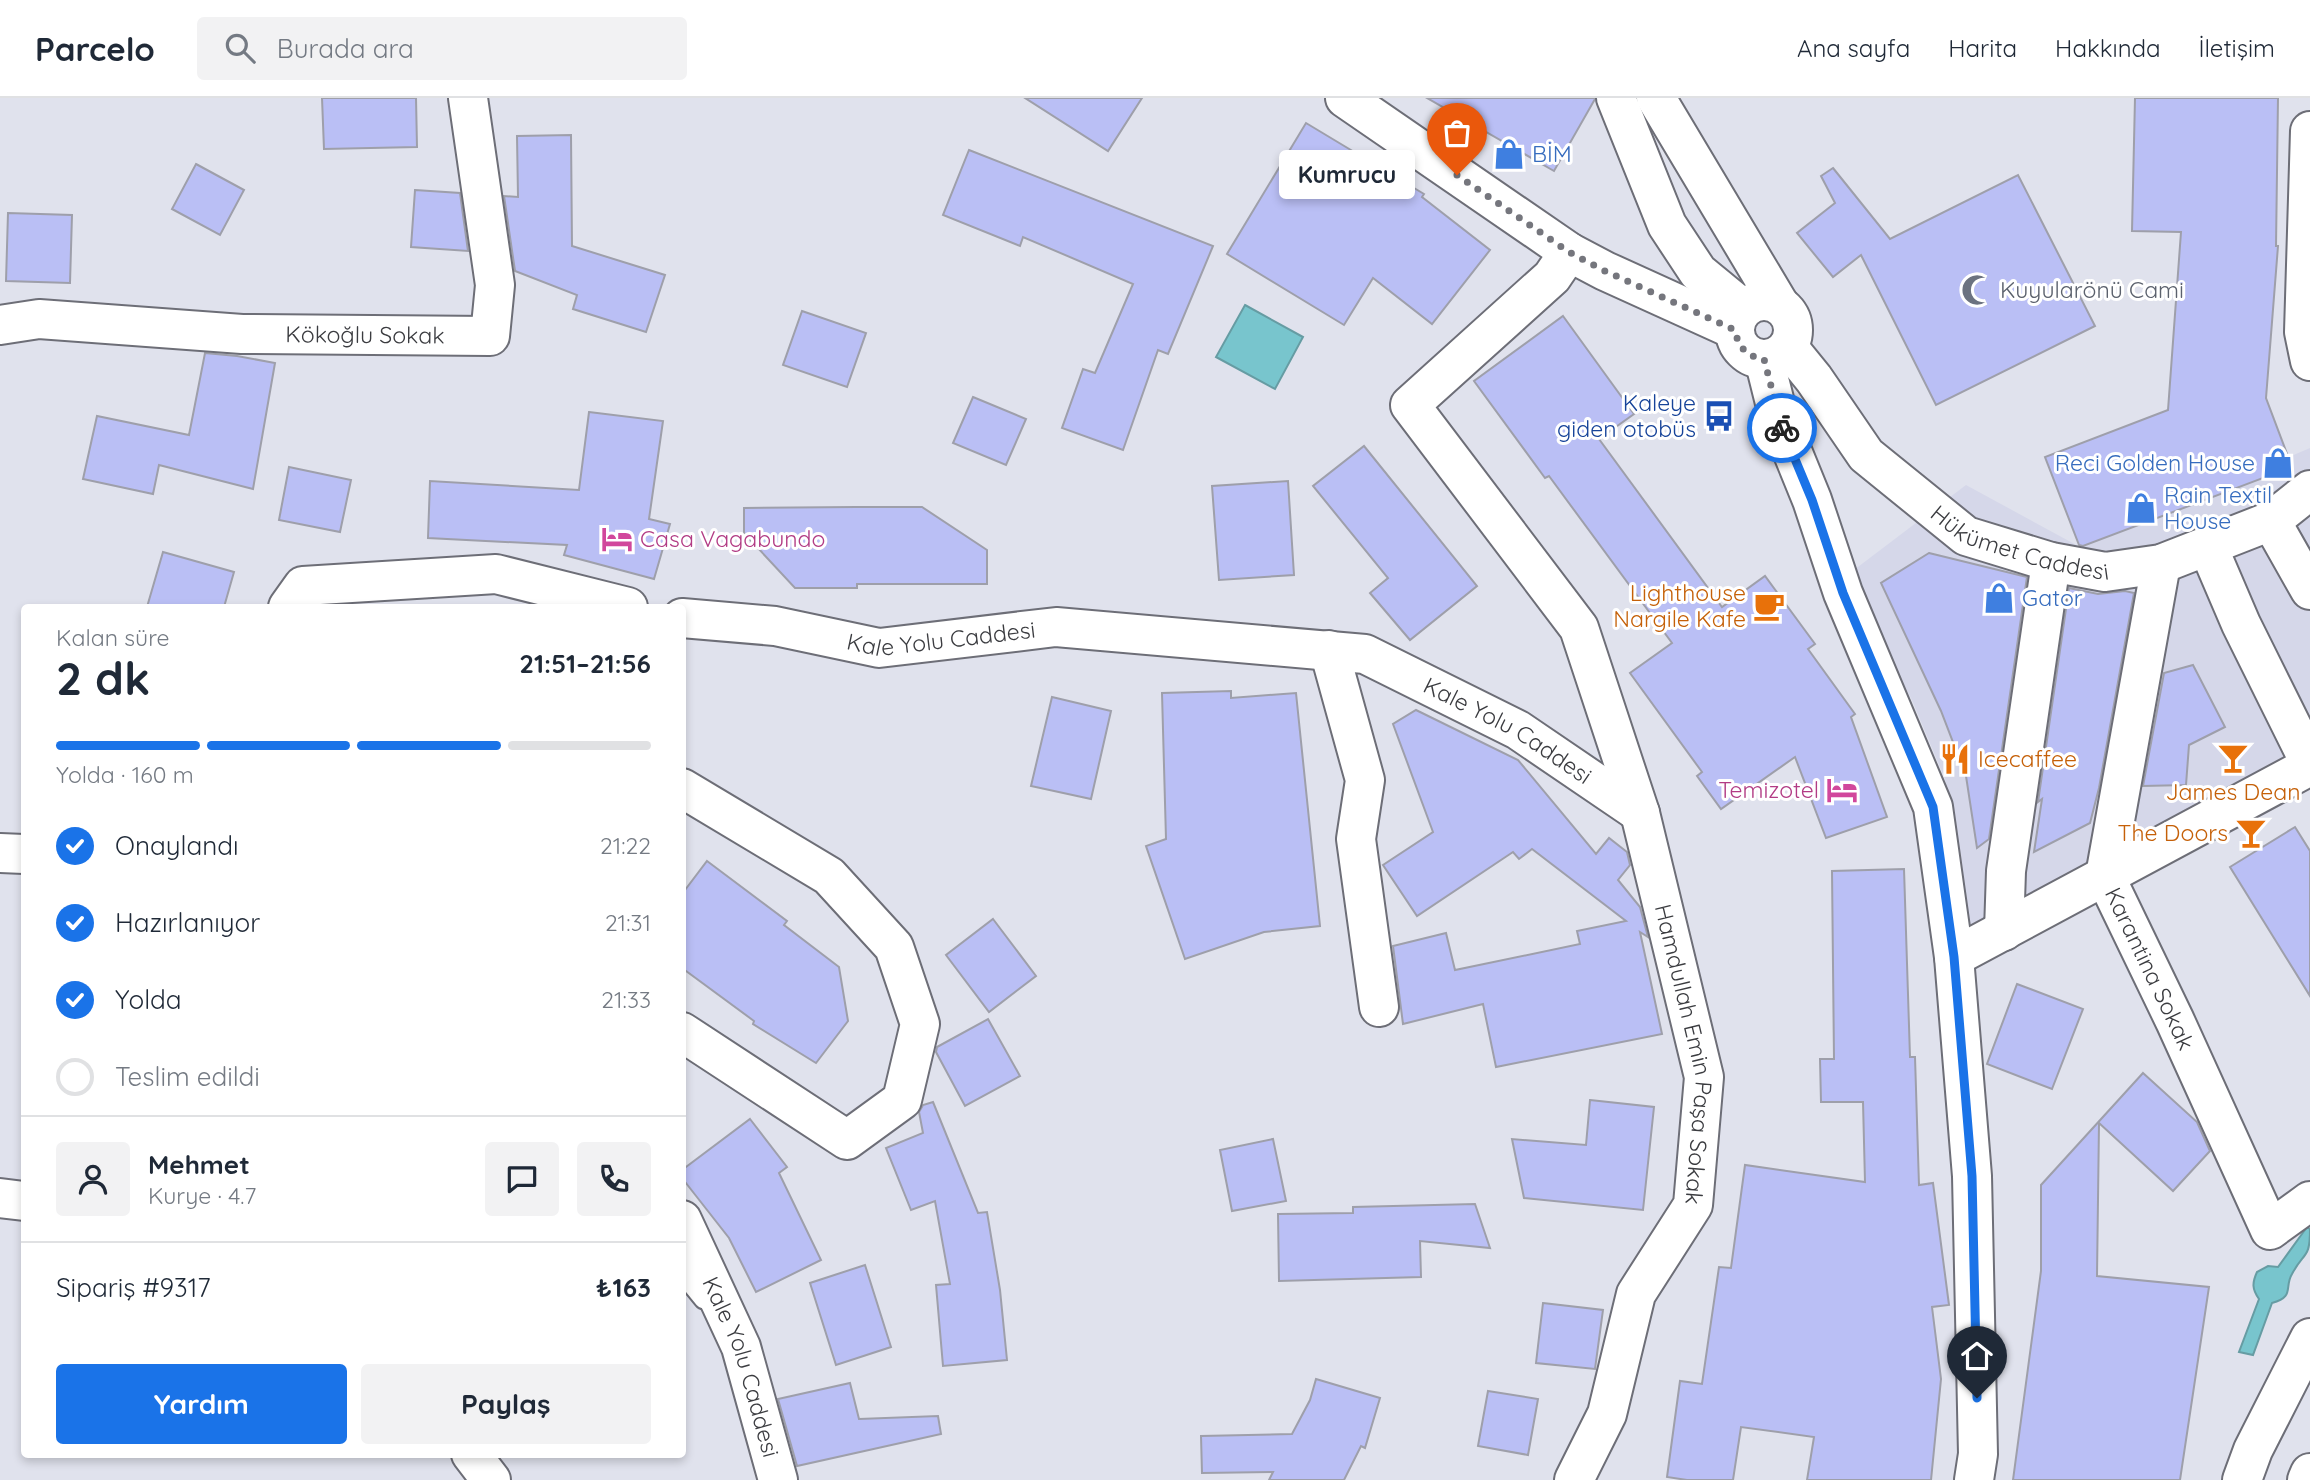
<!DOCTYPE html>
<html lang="tr">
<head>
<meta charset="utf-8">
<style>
  :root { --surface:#fff; --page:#f2f2f3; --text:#1f2937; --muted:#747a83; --line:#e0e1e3; --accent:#1a73e8 }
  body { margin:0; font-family:Quicksand,sans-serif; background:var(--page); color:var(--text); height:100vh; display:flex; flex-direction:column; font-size:26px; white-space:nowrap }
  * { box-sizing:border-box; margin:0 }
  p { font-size:23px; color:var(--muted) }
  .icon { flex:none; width:38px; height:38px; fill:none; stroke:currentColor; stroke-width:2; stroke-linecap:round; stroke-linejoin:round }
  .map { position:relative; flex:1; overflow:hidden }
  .details { position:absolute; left:21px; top:506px; width:665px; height:854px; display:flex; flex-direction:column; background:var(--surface); border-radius:7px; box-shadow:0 4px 10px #0003 }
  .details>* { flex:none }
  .pin { position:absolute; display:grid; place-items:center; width:60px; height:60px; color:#fff; margin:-72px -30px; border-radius:50% 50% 50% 0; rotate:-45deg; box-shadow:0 0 7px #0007 }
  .pin .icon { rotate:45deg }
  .courier { position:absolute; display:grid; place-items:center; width:70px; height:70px; margin:-35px; border:5px solid #1a73e8; border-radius:50%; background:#fff; color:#222; box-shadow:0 2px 9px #0007 }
  .bubble { position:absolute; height:49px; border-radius:7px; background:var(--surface); box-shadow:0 4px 10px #0003; font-size:23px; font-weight:700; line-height:49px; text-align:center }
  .headline em { font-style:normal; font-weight:700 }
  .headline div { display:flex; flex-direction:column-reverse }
  .headline { display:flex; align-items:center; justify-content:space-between; height:119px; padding:0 35px }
  h1 { font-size:46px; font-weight:700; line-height:52px }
  .bar { display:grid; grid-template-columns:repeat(4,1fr); gap:10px 7px; align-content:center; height:84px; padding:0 35px }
  .bar i { height:9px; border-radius:5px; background:var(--line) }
  .bar .current { background:var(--accent) }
  .bar p { grid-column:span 4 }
  .line { display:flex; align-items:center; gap:18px; padding:0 35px; border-top:2px solid var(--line) }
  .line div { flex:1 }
  .round { display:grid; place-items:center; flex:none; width:74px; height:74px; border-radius:7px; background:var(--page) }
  ol { padding:0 35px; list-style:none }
  li { display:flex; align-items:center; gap:21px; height:77px }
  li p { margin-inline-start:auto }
  li .icon { padding:7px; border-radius:50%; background:var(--accent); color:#fff; stroke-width:4 }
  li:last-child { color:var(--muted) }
  li i { width:38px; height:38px; border:4px solid var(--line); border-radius:50% }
  .cta { display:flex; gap:14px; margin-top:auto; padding:14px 35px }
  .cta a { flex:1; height:80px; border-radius:7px; background:var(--accent); color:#fff; font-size:28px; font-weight:700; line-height:80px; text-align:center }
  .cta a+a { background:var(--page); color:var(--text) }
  header { display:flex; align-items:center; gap:42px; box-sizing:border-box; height:98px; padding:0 35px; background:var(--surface); border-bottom:2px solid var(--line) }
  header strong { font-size:33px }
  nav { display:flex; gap:38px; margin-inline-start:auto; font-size:24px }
  .search { width:490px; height:63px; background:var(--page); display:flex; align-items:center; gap:18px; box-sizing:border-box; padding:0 24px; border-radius:7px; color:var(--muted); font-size:26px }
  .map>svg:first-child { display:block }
  .built { fill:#d5d7e9 }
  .water { fill:#78c5cd; stroke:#669ca3; stroke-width:2 }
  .building { fill:#babff5; stroke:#9e9faa; stroke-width:2 }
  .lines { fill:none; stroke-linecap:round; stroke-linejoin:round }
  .lane-casing { stroke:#6d6e77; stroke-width:23 }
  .street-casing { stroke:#6d6e77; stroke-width:42 }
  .secondary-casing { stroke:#6d6e77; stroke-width:42 }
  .lane { stroke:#fff; stroke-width:19 }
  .street { stroke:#fff; stroke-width:38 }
  .secondary { stroke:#fff; stroke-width:38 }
  .done { stroke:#75767d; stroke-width:7; stroke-dasharray:0 12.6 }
  .route { stroke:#1a73e8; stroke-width:9 }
  .labels { text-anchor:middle; stroke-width:6; stroke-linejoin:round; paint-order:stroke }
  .shop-label { font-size:23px; fill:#366cbe; stroke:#fff; text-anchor:start }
  .worship-label { font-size:23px; fill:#5b616d; stroke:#fff; text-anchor:start }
  .street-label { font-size:23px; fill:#3b3c40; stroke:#fff }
  .transit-label { font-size:23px; fill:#164399; stroke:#fff; text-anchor:end }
  .hotel-label { font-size:23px; fill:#b23c85; stroke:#fff; text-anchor:start }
  .food-label { font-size:23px; fill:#c56008; stroke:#fff; text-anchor:end }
</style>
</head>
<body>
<header>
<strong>Parcelo</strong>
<div class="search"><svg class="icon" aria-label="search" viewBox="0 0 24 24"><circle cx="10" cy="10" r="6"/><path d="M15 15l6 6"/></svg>Burada ara</div>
<nav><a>Ana sayfa</a><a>Harita</a><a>Hakkında</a><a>İletişim</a></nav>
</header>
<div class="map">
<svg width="2310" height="1382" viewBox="0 0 2310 1382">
  <rect width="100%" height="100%" fill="#e0e2ed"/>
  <polygon class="built" points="2310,350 2310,689 1974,872 1945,681 1912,602 1846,478 1966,387 2080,449"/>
  <g class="water">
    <polygon points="1245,207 1303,239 1275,291 1216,259"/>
    <path d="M 2307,1129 L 2310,1131 C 2310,1162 2304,1153 2292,1176 C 2284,1189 2295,1199 2272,1205 L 2253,1257 L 2239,1254 L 2259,1201 C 2252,1191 2252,1185 2257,1174 L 2268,1168 L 2278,1169 Z"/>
  </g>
  <g class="building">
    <polygon points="322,0 416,0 417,49 324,51"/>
    <polygon points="1025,0 1142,0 1108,53"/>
    <polygon points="1427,0 1595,0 1595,1 1554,73"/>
    <polygon points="2135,0 2278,0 2276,148 2278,148 2266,300 2292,369 2083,448 2079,447 2045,359 2168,312 2181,134 2132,133"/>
    <polygon points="1306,25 1424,96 1422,99 1490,152 1432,226 1373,180 1344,227 1227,156"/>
    <polygon points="571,37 572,148 665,177 646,234 573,211 577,197 515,173 504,98 518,99 517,38"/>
    <polygon points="969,52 1213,148 1168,256 1158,252 1123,352 1062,330 1083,271 1095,275 1133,186 1023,139 1020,148 943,117"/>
    <polygon points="196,66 244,92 220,137 172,111"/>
    <polygon points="1833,70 1890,141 2018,77 2095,228 1936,307 1861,157 1833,179 1797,135 1835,105 1821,78"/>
    <polygon points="415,92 460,95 468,153 411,149"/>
    <polygon points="8,115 72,117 70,185 6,183"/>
    <polygon points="802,213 866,235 847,289 783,267"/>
    <polygon points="1563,218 1634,316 1599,341 1722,509 1765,478 1815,546 1808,551 1855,616 1851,619 1887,719 1826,740 1795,659 1721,711 1697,678 1702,674 1630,575 1672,545 1549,378 1545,380 1474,283"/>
    <polygon points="205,255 237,258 275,265 253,391 159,367 153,396 83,381 97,318 189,337"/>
    <polygon points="973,299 1026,321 1006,367 953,345"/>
    <polygon points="589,314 663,323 649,421 670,426 654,481 564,457 567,447 428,440 430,383 579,392"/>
    <polygon points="1364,348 1477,488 1410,542 1370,495 1388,480 1313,388"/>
    <polygon points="289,369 351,382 340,434 279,422"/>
    <polygon points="1288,383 1294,477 1219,482 1212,388"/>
    <polygon points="856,409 922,409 987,452 987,486 857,486 857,490 795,490 744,435 744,410"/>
    <polygon points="163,454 234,474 224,509 147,509"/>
    <polygon points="1929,455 2027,479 1989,741 1977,750 1966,678 1941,613 1881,485"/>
    <polygon points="2069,490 2098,496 2125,493 2134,495 2099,690 2090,725 2034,754 2042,701 2038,704"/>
    <polygon points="2193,567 2225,629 2189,647 2186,687 2143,688 2164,575"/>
    <polygon points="1231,593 1231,600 1296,595 1320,828 1264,834 1185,861 1146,748 1166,741 1162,595"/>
    <polygon points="1052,599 1111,613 1091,701 1031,688"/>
    <polygon points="1416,612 1518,662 1596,756 1609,740 1627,754 1630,767 1618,782 1640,809 1648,839 1640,834 1662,936 1496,969 1483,906 1403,926 1393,848 1446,835 1455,872 1580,846 1577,833 1626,823 1532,751 1519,761 1513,754 1417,818 1383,767 1433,734 1393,626"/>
    <polygon points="2295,729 2310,753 2310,898 2230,769"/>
    <polygon points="707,763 787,823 784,827 839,869 848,923 816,965 753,926 754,923 682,870 682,796"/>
    <polygon points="1904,771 1910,959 1915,959 1919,1087 1933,1085 1949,1207 1932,1209 1941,1281 1931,1382 1807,1382 1814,1339 1741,1329 1733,1382 1687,1382 1667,1379 1680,1283 1702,1286 1719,1169 1731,1170 1745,1067 1865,1084 1863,1004 1821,1004 1820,961 1834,961 1832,773"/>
    <polygon points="993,821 1036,878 989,914 946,857"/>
    <polygon points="2017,886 2083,911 2052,991 1987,966"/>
    <polygon points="988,921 1020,978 965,1008 936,954 937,949"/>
    <polygon points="2143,975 2197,1024 2210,1053 2173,1093 2099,1025 2097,1178 2209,1189 2180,1382 2013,1382 2041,1173 2041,1087"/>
    <polygon points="1590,1002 1654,1009 1643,1112 1524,1100 1512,1041 1586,1047"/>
    <polygon points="933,1004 978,1115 987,1114 1000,1192 1007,1262 943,1268 936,1187 950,1186 935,1103 911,1112 886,1050 923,1035 919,1014 923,1007"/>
    <polygon points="750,1021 787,1069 779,1075 821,1162 756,1194 729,1140 682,1080 682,1072"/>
    <polygon points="1273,1041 1286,1103 1232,1113 1220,1052"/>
    <polygon points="1475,1106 1490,1150 1420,1143 1421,1179 1279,1183 1278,1116 1353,1115 1353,1109"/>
    <polygon points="865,1167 891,1249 836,1267 810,1185"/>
    <polygon points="1543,1205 1603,1212 1595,1271 1536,1265"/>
    <polygon points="1316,1281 1380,1300 1365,1350 1361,1348 1344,1382 1269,1382 1273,1374 1202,1375 1201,1338 1292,1336 1310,1302"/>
    <polygon points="850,1285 859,1321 938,1318 941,1336 797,1368 778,1301"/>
    <polygon points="1488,1293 1538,1301 1528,1357 1478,1348"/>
  </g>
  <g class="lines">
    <defs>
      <polyline id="lane" points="682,1174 704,1201"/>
      <g id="street">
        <polyline points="2310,33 2304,234 2310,263"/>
        <path id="s1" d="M 1569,154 L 1552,179 L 1410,307 L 1579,530 L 1640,715 L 1704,979 L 1693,1107 L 1636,1196 L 1607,1316 L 1574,1382"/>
        <path id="s2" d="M 0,227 L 39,221 L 242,236 L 490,238 L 495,187 L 468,0"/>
        <path id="s3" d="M 1788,249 L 1814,281 L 1866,357 L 1966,438 L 2051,464 L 2105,474 L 2161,466 L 2271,423 L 2310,392"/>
        <polyline points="2271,423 2310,492"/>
        <polyline points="2208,449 2241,526 2310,665"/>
        <path id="s4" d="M 2161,466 L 2105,778 L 2175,923 L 2270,1132 L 2310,1103"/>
        <polyline points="1329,552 1365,682 1356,741 1379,909"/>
        <polyline points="2004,833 2006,773 2051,464"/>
        <polyline points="1954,859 2310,668"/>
        <polyline points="0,1100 24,1103"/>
        <path id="s5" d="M 682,1122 L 741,1249 L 778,1382"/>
        <polyline points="471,1356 491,1382"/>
        <polyline points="2242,1382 2253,1352 2310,1240"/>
      </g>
      <g id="secondary">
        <polyline points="1345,0 1569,154 1605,173 1735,232"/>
        <polyline points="1616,0 1667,127 1698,174 1743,211"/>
        <polyline points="1656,0 1779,206"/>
        <circle cx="1764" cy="232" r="29"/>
        <polyline points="1764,261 1779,321 1812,402 1843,495 1933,709 1954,859 1972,1078 1978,1356 1974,1382"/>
        <polyline points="288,509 303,488 496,476 628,509"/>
        <path id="s6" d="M 682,520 L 775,528 L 879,550 L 1056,529 L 1365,556 L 1518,632 L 1640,715"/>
        <polyline points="682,690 829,778 894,849 920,926 902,1002 847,1042 682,934"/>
        <polyline points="0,755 24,756"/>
        <polyline points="2307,1382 2310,1375"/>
      </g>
    </defs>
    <use href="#lane" class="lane-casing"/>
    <use href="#street" class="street-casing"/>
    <use href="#secondary" class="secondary-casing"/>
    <use href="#lane" class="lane"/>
    <use href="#street" class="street"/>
    <use href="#secondary" class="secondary"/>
  </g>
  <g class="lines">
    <path class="done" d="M 1457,77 L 1569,154 L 1605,173 L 1735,232 C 1738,249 1747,259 1764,261 L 1782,330"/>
    <polyline class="route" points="1782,330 1812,402 1843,495 1933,709 1954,859 1972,1078 1977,1300"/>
  </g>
  <defs>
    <symbol id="shop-bare" viewBox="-9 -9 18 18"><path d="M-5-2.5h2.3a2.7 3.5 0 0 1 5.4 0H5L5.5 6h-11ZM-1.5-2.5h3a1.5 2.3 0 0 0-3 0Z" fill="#3f7fe0" stroke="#fff" stroke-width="2.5" paint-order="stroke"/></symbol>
    <symbol id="mosque-bare" viewBox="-9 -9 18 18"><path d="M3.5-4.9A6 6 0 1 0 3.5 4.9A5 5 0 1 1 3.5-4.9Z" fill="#6b7280" stroke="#fff" stroke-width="2.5" paint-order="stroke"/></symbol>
    <symbol id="bus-bare" viewBox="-9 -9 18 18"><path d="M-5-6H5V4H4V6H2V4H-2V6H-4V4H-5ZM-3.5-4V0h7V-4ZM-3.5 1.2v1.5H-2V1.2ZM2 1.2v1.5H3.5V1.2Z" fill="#1a4fb4" stroke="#fff" stroke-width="2.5" paint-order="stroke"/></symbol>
    <symbol id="hotel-bare" viewBox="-9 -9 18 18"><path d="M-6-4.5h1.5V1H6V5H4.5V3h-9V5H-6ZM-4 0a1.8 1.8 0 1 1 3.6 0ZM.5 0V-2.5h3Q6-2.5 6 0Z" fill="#d1479c" stroke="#fff" stroke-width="2.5" paint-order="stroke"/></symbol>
    <symbol id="cafe-bare" viewBox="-9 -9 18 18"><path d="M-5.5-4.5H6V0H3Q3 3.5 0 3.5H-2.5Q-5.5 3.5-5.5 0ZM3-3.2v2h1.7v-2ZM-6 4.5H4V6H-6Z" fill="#e8710a" stroke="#fff" stroke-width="2.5" paint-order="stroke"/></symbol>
    <symbol id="bar-bare" viewBox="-9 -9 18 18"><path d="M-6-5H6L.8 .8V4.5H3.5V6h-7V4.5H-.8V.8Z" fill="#e8710a" stroke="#fff" stroke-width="2.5" paint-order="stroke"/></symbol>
    <symbol id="restaurant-bare" viewBox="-9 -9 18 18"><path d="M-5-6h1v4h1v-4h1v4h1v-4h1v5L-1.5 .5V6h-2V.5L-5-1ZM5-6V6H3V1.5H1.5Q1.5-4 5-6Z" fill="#e8710a" stroke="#fff" stroke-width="2.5" paint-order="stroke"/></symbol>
  </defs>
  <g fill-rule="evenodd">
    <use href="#shop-bare" x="1487" y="34" width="44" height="44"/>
    <use href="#mosque-bare" x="1955" y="170" width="44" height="44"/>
    <use href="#bus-bare" x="1697" y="296" width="44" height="44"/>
    <use href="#shop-bare" x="2256" y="343" width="44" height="44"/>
    <use href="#shop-bare" x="2119" y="388" width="44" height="44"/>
    <use href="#hotel-bare" x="595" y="419" width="44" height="44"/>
    <use href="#shop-bare" x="1977" y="478" width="44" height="44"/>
    <use href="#cafe-bare" x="1747" y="486" width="44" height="44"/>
    <use href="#bar-bare" x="2211" y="638" width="44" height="44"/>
    <use href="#restaurant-bare" x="1933" y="639" width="44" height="44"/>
    <use href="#hotel-bare" x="1820" y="670" width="44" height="44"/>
    <use href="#bar-bare" x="2229" y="713" width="44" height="44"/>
  </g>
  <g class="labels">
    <g class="shop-label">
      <text x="1532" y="64">BİM</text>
      <text x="2255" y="373" text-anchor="end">Reci Golden House</text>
      <text x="2164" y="405">Rain Textil<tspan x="2164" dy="26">House</tspan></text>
      <text x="2022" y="508">Gator</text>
    </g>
    <g class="worship-label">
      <text x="2000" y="200">Kuyularönü Cami</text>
    </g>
    <g class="street-label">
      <text dy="8" stroke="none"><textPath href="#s2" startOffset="366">Kökoğlu Sokak</textPath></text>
      <text dy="8" stroke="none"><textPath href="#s3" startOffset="315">Hükümet Caddesi</textPath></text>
      <text dy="8" stroke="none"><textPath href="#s6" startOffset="262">Kale Yolu Caddesi</textPath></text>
      <text dy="8" stroke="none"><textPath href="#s6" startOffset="850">Kale Yolu Caddesi</textPath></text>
      <text dy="8" stroke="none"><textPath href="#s4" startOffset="420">Karantina Sokak</textPath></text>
      <text dy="8" stroke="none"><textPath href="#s1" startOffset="943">Hamdullah Emin Paşa Sokak</textPath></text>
      <text dy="8" stroke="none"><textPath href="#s5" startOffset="159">Kale Yolu Caddesi</textPath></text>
    </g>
    <g class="transit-label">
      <text x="1696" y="313">Kaleye<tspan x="1696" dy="26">giden otobüs</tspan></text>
    </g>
    <g class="hotel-label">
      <text x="640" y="449">Casa Vagabundo</text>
      <text x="1819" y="700" text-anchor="end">Temizotel</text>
    </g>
    <g class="food-label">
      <text x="1746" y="503">Lighthouse<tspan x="1746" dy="26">Nargile Kafe</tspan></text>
      <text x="1978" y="669" text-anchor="start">Icecaffee</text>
      <text x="2233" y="702" text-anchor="middle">James Dean</text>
      <text x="2228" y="743">The Doors</text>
    </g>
  </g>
</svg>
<div class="pin" style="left:1457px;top:77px;background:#ea580c"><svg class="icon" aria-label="bag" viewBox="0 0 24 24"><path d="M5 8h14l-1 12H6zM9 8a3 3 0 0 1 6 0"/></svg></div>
<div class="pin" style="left:1977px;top:1300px;background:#1f2937"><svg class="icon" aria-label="home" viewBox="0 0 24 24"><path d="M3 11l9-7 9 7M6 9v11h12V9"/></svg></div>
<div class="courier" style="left:1782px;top:330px"><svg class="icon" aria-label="bike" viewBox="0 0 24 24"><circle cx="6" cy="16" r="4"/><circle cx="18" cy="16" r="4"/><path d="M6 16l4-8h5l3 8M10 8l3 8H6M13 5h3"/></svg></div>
<div class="bubble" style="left:1279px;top:52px;width:136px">Kumrucu</div>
<section class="details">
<div class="headline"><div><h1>2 dk</h1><p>Kalan süre</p></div><em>21:51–21:56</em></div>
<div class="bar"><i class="current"></i><i class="current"></i><i class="current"></i><i></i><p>Yolda · 160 m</p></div>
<ol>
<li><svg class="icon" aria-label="check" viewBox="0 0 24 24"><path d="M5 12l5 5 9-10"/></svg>Onaylandı<p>21:22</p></li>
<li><svg class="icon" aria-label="check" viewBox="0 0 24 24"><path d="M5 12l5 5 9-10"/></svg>Hazırlanıyor<p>21:31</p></li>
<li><svg class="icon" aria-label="check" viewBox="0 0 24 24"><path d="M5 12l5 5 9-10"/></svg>Yolda<p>21:33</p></li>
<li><i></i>Teslim edildi</li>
</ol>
<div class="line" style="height:126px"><a class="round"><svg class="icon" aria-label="person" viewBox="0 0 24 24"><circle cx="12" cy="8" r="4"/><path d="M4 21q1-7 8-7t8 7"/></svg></a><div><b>Mehmet</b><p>Kurye · 4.7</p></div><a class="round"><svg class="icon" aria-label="chat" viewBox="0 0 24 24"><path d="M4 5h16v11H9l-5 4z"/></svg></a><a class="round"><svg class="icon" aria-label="phone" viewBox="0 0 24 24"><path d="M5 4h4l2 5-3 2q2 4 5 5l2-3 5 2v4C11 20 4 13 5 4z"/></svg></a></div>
<div class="line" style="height:91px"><div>Sipariş #9317</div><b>₺163</b></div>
<div class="cta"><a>Yardım</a><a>Paylaş</a></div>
</section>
</div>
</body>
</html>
